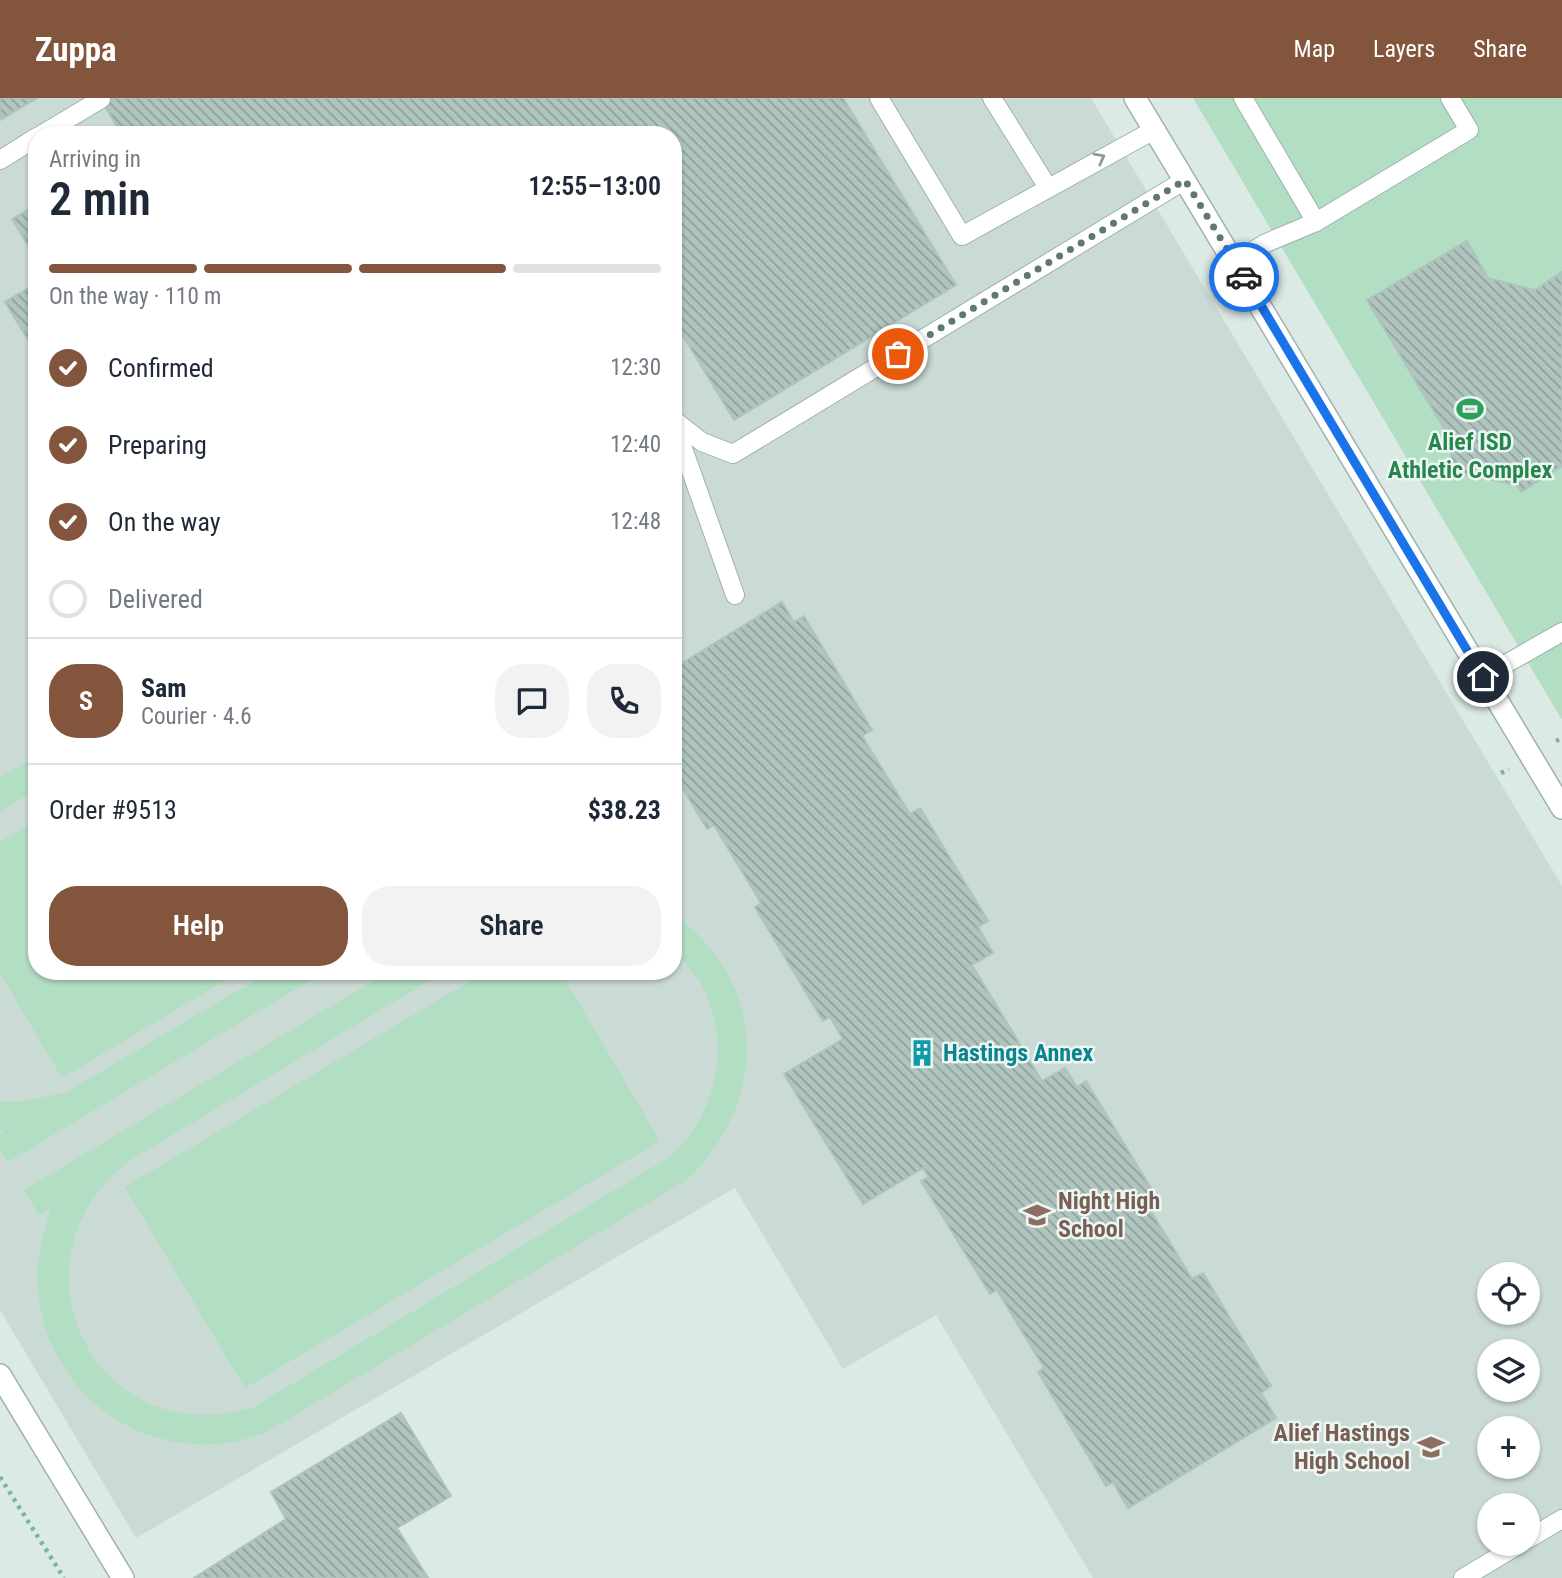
<!DOCTYPE html>
<html lang="en">
<head>
<meta charset="utf-8">
<style>
  :root { --surface:#fff; --page:#f2f2f3; --text:#1f2937; --muted:#747a83; --line:#e0e1e3; --accent:#84553d }
  body { margin:0; font-family:"Roboto Condensed",sans-serif; background:var(--page); color:var(--text); height:100vh; display:flex; flex-direction:column; font-size:26px; white-space:nowrap }
  * { box-sizing:border-box; margin:0 }
  p { font-size:23px; color:var(--muted) }
  .icon { flex:none; width:38px; height:38px; fill:none; stroke:currentColor; stroke-width:2; stroke-linecap:round; stroke-linejoin:round }
  .map { position:relative; flex:1; overflow:hidden }
  .panel { position:absolute; left:28px; top:28px; width:654px; height:854px; display:flex; flex-direction:column; background:var(--surface); border-radius:28px; box-shadow:0 2px 5px #0004 }
  .panel>* { flex:none }
  .fabs { position:absolute; left:1477px; top:1164px; display:grid; gap:14px }
  .fabs a { display:grid; place-items:center; width:63px; height:63px; border-radius:50%; background:var(--surface); box-shadow:0 2px 5px #0004; font-size:35px }
  .pin { position:absolute; display:grid; place-items:center; width:60px; height:60px; color:#fff; margin:-30px; border:4px solid #fff; border-radius:50%; box-shadow:0 2px 7px #0007 }
  .courier { position:absolute; display:grid; place-items:center; width:70px; height:70px; margin:-35px; border:5px solid #1a73e8; border-radius:50%; background:#fff; color:#222; box-shadow:0 2px 9px #0007 }
  .overview em { font-style:normal; font-weight:600 }
  .overview div { display:flex; flex-direction:column-reverse }
  .overview { display:flex; align-items:center; justify-content:space-between; height:119px; padding:0 21px }
  h1 { font-size:46px; font-weight:600; line-height:52px }
  .bar { display:grid; grid-template-columns:repeat(4,1fr); gap:10px 7px; align-content:center; height:84px; padding:0 21px }
  .bar i { height:9px; border-radius:5px; background:var(--line) }
  .bar .active { background:var(--accent) }
  .bar p { grid-column:span 4 }
  .line { display:flex; align-items:center; gap:18px; padding:0 21px; border-top:2px solid var(--line) }
  .line div { flex:1 }
  .round { display:grid; place-items:center; flex:none; width:74px; height:74px; border-radius:28px; background:var(--page) }
  ol { padding:0 21px; list-style:none }
  li { display:flex; align-items:center; gap:21px; height:77px }
  li p { margin-inline-start:auto }
  li .icon { padding:7px; border-radius:50%; background:var(--accent); color:#fff; stroke-width:4 }
  li:last-child { color:var(--muted) }
  li i { width:38px; height:38px; border:4px solid var(--line); border-radius:50% }
  .cta { display:flex; gap:14px; margin-top:auto; padding:14px 21px }
  .cta a { flex:1; height:80px; border-radius:28px; background:var(--accent); color:#fff; font-size:28px; font-weight:600; line-height:80px; text-align:center }
  .cta a+a { background:var(--page); color:var(--text) }
  header { display:flex; align-items:center; gap:42px; box-sizing:border-box; height:98px; padding:0 35px; background:var(--accent); color:#fff }
  header strong { font-size:33px }
  nav { display:flex; gap:38px; margin-inline-start:auto; font-size:24px }
  .map>svg:first-child { display:block }
  .built { fill:#cadad5; fill-rule:evenodd }
  .grass { fill:#b2dec3 }
  .building { fill:url(#building-back-hatch); stroke:#aec4be; stroke-width:2 }
  .lines { fill:none; stroke-linecap:round; stroke-linejoin:round }
  .service-casing { stroke:#9fb2ae; stroke-width:20 }
  .minor-casing { stroke:#9fb2ae; stroke-width:24 }
  .tertiary-casing { stroke:#9fb2ae; stroke-width:24 }
  .path { stroke:#79b2a7; stroke-width:4.5; stroke-dasharray:3.5 5; stroke-linecap:butt }
  .service { stroke:#fff; stroke-width:18 }
  .minor { stroke:#fff; stroke-width:21 }
  .tertiary { stroke:#fff; stroke-width:21 }
  .oneway { stroke:#8e9d9a }
  .done { stroke:#5f7874; stroke-width:7; stroke-dasharray:0 12.6 }
  .route { stroke:#1a73e8; stroke-width:9 }
  .labels { text-anchor:middle; stroke-width:5; stroke-linejoin:round; paint-order:stroke }
  .leisure-label { font-size:24px; font-weight:bold; fill:#27864d; stroke:#ecf7f3 }
  .culture-label { font-size:24px; font-weight:bold; fill:#0d838f; stroke:#ecf7f3; text-anchor:start }
  .education-label { font-size:24px; font-weight:bold; fill:#785e54; stroke:#ecf7f3; text-anchor:start }
</style>
</head>
<body>
<header>
<strong>Zuppa</strong>
<nav><a>Map</a><a>Layers</a><a>Share</a></nav>
</header>
<div class="map">
<svg width="1562" height="1480" viewBox="0 0 1562 1480">
  <defs>
    <pattern id="building-back-hatch" width="6" height="6" patternUnits="userSpaceOnUse" patternTransform="scale(1.75)"><rect width="6" height="6" fill="#b1c5bf"/><path d="M-1 5l2 2M0 0l6 6M5-1l2 2" fill="none" stroke="#8fa19c"/></pattern>
  </defs>
  <rect width="100%" height="100%" fill="#dceae6"/>
  <path class="built" d="M 0,0 L 1091,0 L 1562,788 L 1562,1480 L 1093,1480 L 936,1217 L 843,1271 L 735,1090 L 136,1440 L 0,1212 ZM 37,37 L 674,37 L 674,873 L 37,873 ZM 1489,1176 L 1528,1176 L 1528,1214 L 1489,1214 ZM 1489,1253 L 1528,1253 L 1528,1292 L 1489,1292 ZM 1489,1330 L 1528,1330 L 1528,1368 L 1489,1368 ZM 1489,1407 L 1528,1407 L 1528,1446 L 1489,1446 Z"/>
  <g class="grass">
    <polygon points="1193,0 1562,0 1562,622"/>
    <polygon points="37,657 37,691 0,713 0,680"/>
    <polygon points="37,722 37,873 241,873 62,980 0,875 0,744"/>
    <path d="M 674,816 C 768,885 769,1002 688,1081 L 265,1335 C 248,1340 231,1346 213,1346 C 86,1352 3,1225 52,1110 L 39,1117 L 24,1092 L 390,873 L 445,873 L 132,1061 C 0,1158 92,1359 254,1309 L 670,1059 C 718,1013 732,949 702,887 C 695,874 683,865 675,853 C 670,845 674,826 674,816 Z"/>
    <polygon points="271,873 326,873 8,1064 0,1051 0,1036 5,1032 0,1031 0,1003 25,1003 67,994"/>
    <polygon points="487,873 560,873 660,1043 245,1290 125,1089"/>
  </g>
  <g class="building">
    <polygon points="0,0 37,0 0,22"/>
    <polygon points="100,0 843,0 956,187 734,322 674,223 674,37 122,37"/>
    <polygon points="37,107 37,162 12,121"/>
    <polygon points="1467,143 1488,180 1535,192 1562,174 1562,368 1521,394 1516,387 1447,372 1454,347 1367,202"/>
    <polygon points="37,185 37,256 5,204"/>
    <polygon points="782,504 794,524 804,518 872,632 862,638 910,716 920,710 988,823 978,829 993,855 972,867 1042,983 1065,970 1077,989 1086,983 1155,1097 1145,1103 1192,1181 1203,1175 1271,1288 1261,1295 1276,1320 1128,1410 1113,1384 1106,1388 1038,1274 1044,1270 997,1192 990,1196 921,1083 929,1079 923,1070 863,1106 784,976 843,941 830,919 823,923 755,809 761,805 714,727 707,731 674,676 674,570"/>
    <polygon points="401,1315 451,1398 397,1430 428,1480 194,1480 286,1421 271,1394"/>
  </g>
  <g class="lines">
    <defs>
      <g id="service">
        <polyline points="879,0 962,138 1154,32"/>
        <polyline points="992,0 1047,88"/>
        <polyline points="1243,0 1316,124"/>
        <polyline points="41,37 101,1"/>
        <polyline points="0,62 37,39"/>
        <polyline points="1234,164 1266,145 1316,124 1469,32 1450,0"/>
        <polyline points="674,322 702,344 733,356 1185,82"/>
        <polyline points="674,325 735,497"/>
        <polyline points="1483,579 1562,534"/>
        <polyline points="1528,1441 1562,1421"/>
        <polyline points="1463,1480 1520,1446"/>
      </g>
      <polyline id="minor" points="0,1277 123,1480"/>
      <polyline id="tertiary" points="1135,0 1562,710"/>
    </defs>
    <use href="#service" class="service-casing"/>
    <use href="#minor" class="minor-casing"/>
    <use href="#tertiary" class="tertiary-casing"/>
    <g class="path">
      <polyline points="1556,643 1562,640"/>
      <polyline points="1501,675 1509,671"/>
      <polyline points="0,1379 64,1480"/>
    </g>
    <use href="#service" class="service"/>
    <use href="#minor" class="minor"/>
    <use href="#tertiary" class="tertiary"/>
  </g>
  <defs><path id="oneway-chevron" d="M-2-3.5L2.5 0L-2 3.5" fill="none" stroke-width="1.6" stroke-linecap="round" stroke-linejoin="round" transform="scale(1.75)"/></defs>
  <use class="oneway" href="#oneway-chevron" transform="translate(1100 60) rotate(-28)"/>
  <g class="lines">
    <polyline class="done" points="898,256 1185,82 1244,179"/>
    <polyline class="route" points="1244,179 1483,579"/>
  </g>
  <defs>
    <symbol id="stadium-bare" viewBox="-9 -9 18 18"><path d="M0-5a6.5 5 0 1 0 0 10a6.5 5 0 1 0 0-10ZM-3.5-1.8h7v3.6h-7Z" fill="#2e9e5b" stroke="#ecf7f3" stroke-width="2.5" paint-order="stroke"/></symbol>
    <symbol id="building-bare" viewBox="-9 -9 18 18"><path d="M-4-6H4V6H1V3H-1V6H-4ZM-2.5-4.3h1.7v1.8h-1.7ZM.8-4.3h1.7v1.8H.8ZM-2.5-1h1.7V.8h-1.7ZM.8-1h1.7V.8H.8Z" fill="#0f9aa8" stroke="#ecf7f3" stroke-width="2.5" paint-order="stroke"/></symbol>
    <symbol id="school-bare" viewBox="-9 -9 18 18"><path d="M0-5L7-2L0 1L-7-2ZM-4 1L0 2.5L4 1V4Q0 6-4 4Z" fill="#8d6e63" stroke="#ecf7f3" stroke-width="2.5" paint-order="stroke"/></symbol>
  </defs>
  <g fill-rule="evenodd">
    <use href="#stadium-bare" x="1451" y="292" width="38" height="38"/>
    <use href="#building-bare" x="903" y="936" width="38" height="38"/>
    <use href="#school-bare" x="1018" y="1098" width="38" height="38"/>
    <use href="#school-bare" x="1412" y="1330" width="38" height="38"/>
  </g>
  <g class="labels">
    <g class="leisure-label">
      <text x="1470" y="352">Alief ISD<tspan x="1470" dy="28">Athletic Complex</tspan></text>
    </g>
    <g class="culture-label">
      <text x="943" y="963">Hastings Annex</text>
    </g>
    <g class="education-label">
      <text x="1058" y="1111">Night High<tspan x="1058" dy="28">School</tspan></text>
      <text x="1410" y="1343" text-anchor="end">Alief Hastings<tspan x="1410" dy="28">High School</tspan></text>
    </g>
  </g>
</svg>
<div class="fabs">
<a><svg class="icon" aria-label="locate" viewBox="0 0 24 24"><circle cx="12" cy="12" r="6"/><path d="M12 2v4M12 18v4M2 12h4M18 12h4"/></svg></a>
<a><svg class="icon" aria-label="layers" viewBox="0 0 24 24"><path d="M12 4l9 5-9 5-9-5zM3 14l9 5 9-5"/></svg></a>
<a>+</a>
<a>−</a>
</div>
<div class="pin" style="left:898px;top:256px;background:#ea580c"><svg class="icon" aria-label="bag" viewBox="0 0 24 24"><path d="M5 8h14l-1 12H6zM9 8a3 3 0 0 1 6 0"/></svg></div>
<div class="pin" style="left:1483px;top:579px;background:#1f2937"><svg class="icon" aria-label="home" viewBox="0 0 24 24"><path d="M3 11l9-7 9 7M6 9v11h12V9"/></svg></div>
<div class="courier" style="left:1244px;top:179px"><svg class="icon" aria-label="car" viewBox="0 0 24 24"><path d="M5 17H2v-5l4-1 3-4h7l3 4 3 1v5h-3M9 17h6M6 11h13"/><circle cx="7" cy="17" r="2"/><circle cx="17" cy="17" r="2"/></svg></div>
<section class="panel">
<div class="overview"><div><h1>2 min</h1><p>Arriving in</p></div><em>12:55–13:00</em></div>
<div class="bar"><i class="active"></i><i class="active"></i><i class="active"></i><i></i><p>On the way · 110 m</p></div>
<ol>
<li><svg class="icon" aria-label="check" viewBox="0 0 24 24"><path d="M5 12l5 5 9-10"/></svg>Confirmed<p>12:30</p></li>
<li><svg class="icon" aria-label="check" viewBox="0 0 24 24"><path d="M5 12l5 5 9-10"/></svg>Preparing<p>12:40</p></li>
<li><svg class="icon" aria-label="check" viewBox="0 0 24 24"><path d="M5 12l5 5 9-10"/></svg>On the way<p>12:48</p></li>
<li><i></i>Delivered</li>
</ol>
<div class="line" style="height:126px"><b class="round" style="background:var(--accent);color:#fff">S</b><div><b>Sam</b><p>Courier · 4.6</p></div><a class="round"><svg class="icon" aria-label="chat" viewBox="0 0 24 24"><path d="M4 5h16v11H9l-5 4z"/></svg></a><a class="round"><svg class="icon" aria-label="phone" viewBox="0 0 24 24"><path d="M5 4h4l2 5-3 2q2 4 5 5l2-3 5 2v4C11 20 4 13 5 4z"/></svg></a></div>
<div class="line" style="height:91px"><div>Order #9513</div><b>$38.23</b></div>
<div class="cta"><a>Help</a><a>Share</a></div>
</section>
</div>
</body>
</html>
